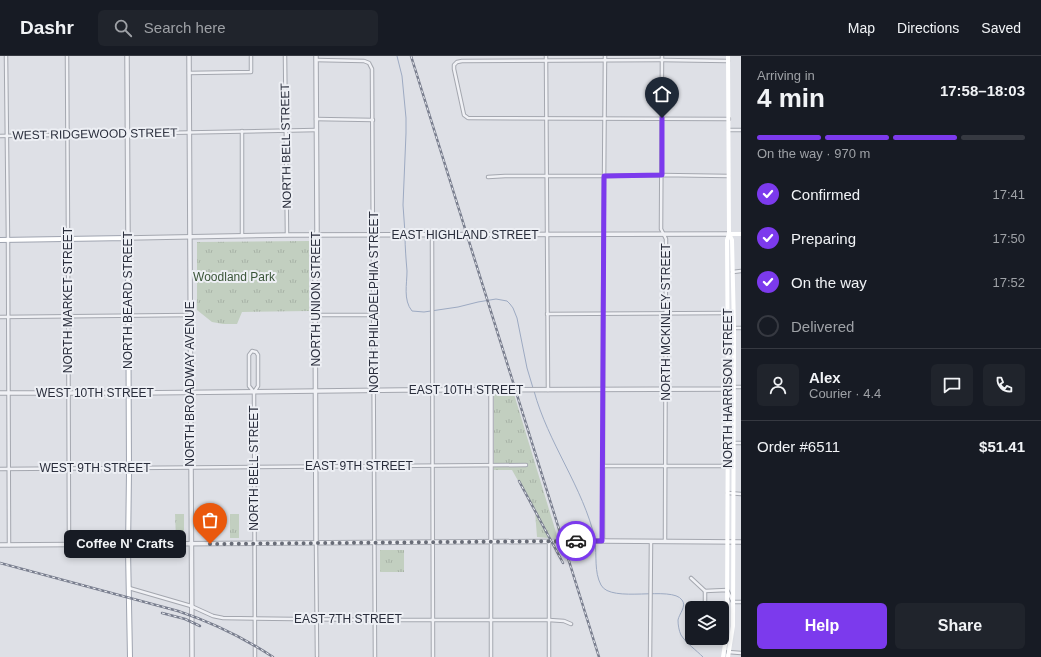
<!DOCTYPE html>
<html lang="en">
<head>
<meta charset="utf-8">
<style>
  :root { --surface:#171b24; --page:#20242c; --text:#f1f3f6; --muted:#9ea1a6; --line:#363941; --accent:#7c3aed }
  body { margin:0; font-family:Helvetica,sans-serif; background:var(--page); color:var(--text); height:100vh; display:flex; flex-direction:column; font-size:15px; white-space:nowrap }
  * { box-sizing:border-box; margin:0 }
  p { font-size:13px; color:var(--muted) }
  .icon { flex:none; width:22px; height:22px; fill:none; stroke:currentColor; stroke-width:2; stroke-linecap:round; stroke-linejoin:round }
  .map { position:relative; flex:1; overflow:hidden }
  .drawer { display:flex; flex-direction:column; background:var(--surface); width:300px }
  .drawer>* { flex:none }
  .controls { position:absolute; left:685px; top:545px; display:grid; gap:8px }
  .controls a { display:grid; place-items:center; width:44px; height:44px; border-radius:6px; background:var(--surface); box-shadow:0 2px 6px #0003; font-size:20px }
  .pin { position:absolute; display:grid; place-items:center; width:34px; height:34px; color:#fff; margin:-41px -17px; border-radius:50% 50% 50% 0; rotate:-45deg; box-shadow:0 0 4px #0007 }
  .pin .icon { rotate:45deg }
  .courier { position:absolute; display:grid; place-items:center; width:40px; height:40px; margin:-20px; border:3px solid #7c3aed; border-radius:50%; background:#fff; color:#222; box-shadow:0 1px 5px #0007 }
  .bubble { position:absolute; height:28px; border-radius:6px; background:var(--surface); box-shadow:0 2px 6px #0003; font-size:13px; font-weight:800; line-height:28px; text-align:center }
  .overview em { font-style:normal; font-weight:800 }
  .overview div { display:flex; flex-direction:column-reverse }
  .overview { display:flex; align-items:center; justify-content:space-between; height:68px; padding:0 16px }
  h1 { font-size:26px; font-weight:800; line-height:30px }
  .bar { display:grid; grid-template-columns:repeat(4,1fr); gap:6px 4px; align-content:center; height:48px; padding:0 16px }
  .bar i { height:5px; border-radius:3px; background:var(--line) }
  .bar .selected { background:var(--accent) }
  .bar p { grid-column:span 4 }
  .line { display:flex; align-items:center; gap:10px; padding:0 16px; border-top:1px solid var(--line) }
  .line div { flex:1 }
  .round { display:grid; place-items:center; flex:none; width:42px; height:42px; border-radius:6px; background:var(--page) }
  ol { padding:0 16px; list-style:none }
  li { display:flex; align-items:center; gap:12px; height:44px }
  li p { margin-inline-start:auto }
  li .icon { padding:4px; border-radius:50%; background:var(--accent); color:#fff; stroke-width:4 }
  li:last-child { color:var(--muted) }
  li i { width:22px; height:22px; border:2px solid var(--line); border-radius:50% }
  .action { display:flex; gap:8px; margin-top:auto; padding:8px 16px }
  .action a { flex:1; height:46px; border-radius:6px; background:var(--accent); color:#fff; font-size:16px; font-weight:800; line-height:46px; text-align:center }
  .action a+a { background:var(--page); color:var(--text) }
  header { display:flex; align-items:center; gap:24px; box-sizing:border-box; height:56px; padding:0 20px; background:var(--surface); border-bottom:1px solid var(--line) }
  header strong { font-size:19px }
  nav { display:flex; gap:22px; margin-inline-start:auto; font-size:14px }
  .search { width:280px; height:36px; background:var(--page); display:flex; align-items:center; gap:10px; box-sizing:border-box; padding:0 14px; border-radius:6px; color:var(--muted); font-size:15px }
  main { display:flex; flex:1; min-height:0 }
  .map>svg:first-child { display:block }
  .park { fill:url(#park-tufts) }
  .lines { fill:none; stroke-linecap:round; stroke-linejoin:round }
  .stream { stroke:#9daac2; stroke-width:1 }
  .minor-casing { stroke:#a4a7af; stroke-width:4.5 }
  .tertiary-casing { stroke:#a4a7af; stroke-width:5.5 }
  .primary-casing { stroke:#9fa4b0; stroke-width:6 }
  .minor { stroke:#f0f1f5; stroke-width:2.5 }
  .tertiary { stroke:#f0f1f5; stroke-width:3.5 }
  .secondary { stroke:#fff; stroke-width:4 }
  .primary { stroke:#fff; stroke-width:4 }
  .rail-casing { stroke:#797e8e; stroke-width:2.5 }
  .rail { stroke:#edeff4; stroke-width:1; stroke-dasharray:3; stroke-linecap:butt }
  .done { stroke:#686c77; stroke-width:4; stroke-dasharray:0 7.2 }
  .route { stroke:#7c3aed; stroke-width:5 }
  .labels { text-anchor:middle; stroke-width:4; stroke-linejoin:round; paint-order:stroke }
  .street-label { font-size:12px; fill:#292d3b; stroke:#edeff4 }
  .park-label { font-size:12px; fill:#3a5538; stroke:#edeff4 }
</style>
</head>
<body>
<header>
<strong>Dashr</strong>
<div class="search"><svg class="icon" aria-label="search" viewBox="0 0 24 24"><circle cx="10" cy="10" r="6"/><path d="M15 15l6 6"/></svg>Search here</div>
<nav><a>Map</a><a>Directions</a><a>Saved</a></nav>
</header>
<main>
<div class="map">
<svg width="741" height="601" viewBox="0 0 741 601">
  <defs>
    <pattern id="park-tufts" width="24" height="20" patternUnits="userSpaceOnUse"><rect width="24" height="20" fill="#c2cfc0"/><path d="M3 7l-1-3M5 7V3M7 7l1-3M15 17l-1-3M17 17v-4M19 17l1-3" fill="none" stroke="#a7b2a6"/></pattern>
  </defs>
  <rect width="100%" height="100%" fill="#dee0e6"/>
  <g class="park">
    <polygon points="309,185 309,255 242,256 237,268 223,268 212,266 197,254 197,186"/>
    <polygon points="494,338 514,338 558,483 537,481 535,455 512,414 494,414"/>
    <polygon points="175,458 184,458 184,482 176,483"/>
    <rect x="230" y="458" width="9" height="24"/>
    <rect x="380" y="494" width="24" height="22"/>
  </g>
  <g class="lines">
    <g class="stream">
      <polyline points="397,0 402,20 406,62 406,77 403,149 405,177"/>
      <path d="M 405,180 C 405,191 406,203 407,215 C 407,228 403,244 412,255 L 424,256 L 458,251 L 478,246 L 496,243 L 507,245 L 510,248 L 513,252 L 517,262 L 527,312 L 533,332"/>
      <path d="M 534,335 C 548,387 583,431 595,483"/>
      <path d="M 595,486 C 597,500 594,516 601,529 C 611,548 672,529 682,544 C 687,550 679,558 678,564 C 678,569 679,575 681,579 C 686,587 696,594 703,601"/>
    </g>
    <defs>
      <g id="minor">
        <polyline points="6,0 8,184 9,489"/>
        <polyline points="67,0 68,179 69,488"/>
        <polyline points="285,0 287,179"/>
        <polyline points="546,0 548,334"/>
        <polyline points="662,0 661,173 666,183 665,485"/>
        <polyline points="316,4 364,5 369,7 372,13 375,601"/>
        <polyline points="728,5 662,4 462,5 457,6 454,9 454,13 464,59 468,62 729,63"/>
        <polyline points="189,17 251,16 251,0"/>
        <polyline points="316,63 373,64"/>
        <polyline points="729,74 741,74"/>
        <polyline points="242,75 242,180"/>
        <polyline points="0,80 316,74"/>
        <polyline points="488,121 505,120 604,120 662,119 728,120"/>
        <polyline points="432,178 433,601"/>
        <polyline points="733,216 741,215"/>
        <polyline points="547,258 727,257"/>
        <polyline points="315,259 374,259"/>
        <polyline points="0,261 190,259"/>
        <polyline points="728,272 741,272"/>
        <polyline points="734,331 741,331"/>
        <polyline points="253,335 249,330 249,299 252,295 256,296 258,299 258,330 254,336 255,601"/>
        <polyline points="728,387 741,387"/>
        <polyline points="603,410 733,410"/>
        <polyline points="0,413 526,409"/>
        <polyline points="728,437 741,438"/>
        <polyline points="603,485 603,258 605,0"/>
        <polyline points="491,486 491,601"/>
        <polyline points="316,487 317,600"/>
        <polyline points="691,522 705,535 727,534 733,546 741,546"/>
        <polyline points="129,532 191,550 213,560 223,562 375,564 549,564 564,565 571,568"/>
        <polyline points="705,535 705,552"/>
        <polyline points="728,596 741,597"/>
        <polyline points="549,601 549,486"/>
        <polyline points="650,601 651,486"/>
      </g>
      <g id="tertiary">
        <polyline points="127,0 128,182 287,179 729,178"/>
        <polyline points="189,0 192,601"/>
        <polyline points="316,0 317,175 315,184 315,209 316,487"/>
        <polyline points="491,334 491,486"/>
        <polyline points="0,337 134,337 403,334 728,333 734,331"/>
        <polyline points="0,489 603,485 741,486"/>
      </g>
      <polyline id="primary" points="0,184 128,182 129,416 128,494 130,601"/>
    </defs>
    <use href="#minor" class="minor-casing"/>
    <use href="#tertiary" class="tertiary-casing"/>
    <use href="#primary" class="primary-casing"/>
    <use href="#minor" class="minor"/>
    <use href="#tertiary" class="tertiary"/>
    <g class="secondary">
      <polyline points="729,178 741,178"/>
      <polyline points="723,601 726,582 727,559 728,333 727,184 729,178 728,0"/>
      <polyline points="728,601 733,570 734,272 732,184 729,178"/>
    </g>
    <use href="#primary" class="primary"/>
    <defs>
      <g id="rail">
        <polyline points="411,0 599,601"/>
        <polyline points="519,425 563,507"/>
        <path d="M 0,507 L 178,555 C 211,566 244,582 273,601"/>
        <polyline points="162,557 185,563 200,570"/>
      </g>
    </defs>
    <use href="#rail" class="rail-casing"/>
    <use href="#rail" class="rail"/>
  </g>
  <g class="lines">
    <polyline class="done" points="210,488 576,485"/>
    <polyline class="route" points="576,485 602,485 604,120 662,119 662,62"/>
  </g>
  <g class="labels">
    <g class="street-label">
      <text transform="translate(95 78) rotate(-1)" y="4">WEST RIDGEWOOD STREET</text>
      <text transform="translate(286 90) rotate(-91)" y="4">NORTH BELL STREET</text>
      <text x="465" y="183">EAST HIGHLAND STREET</text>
      <text transform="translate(316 243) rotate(-90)" y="4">NORTH UNION STREET</text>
      <text transform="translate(68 244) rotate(-90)" y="4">NORTH MARKET STREET</text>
      <text transform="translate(128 244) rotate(-90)" y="4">NORTH BEARD STREET</text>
      <text transform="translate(374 246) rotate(-90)" y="4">NORTH PHILADELPHIA STREET</text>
      <text transform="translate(666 266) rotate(-90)" y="4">NORTH MCKINLEY STREET</text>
      <text transform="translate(190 328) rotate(-90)" y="4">NORTH BROADWAY AVENUE</text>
      <text transform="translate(728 332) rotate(-90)" y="4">NORTH HARRISON STREET</text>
      <text x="466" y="338">EAST 10TH STREET</text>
      <text x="95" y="341">WEST 10TH STREET</text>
      <text x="359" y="414">EAST 9TH STREET</text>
      <text x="95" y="416">WEST 9TH STREET</text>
      <text transform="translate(254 412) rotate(-90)" y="4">NORTH BELL STREET</text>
      <text x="348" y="567">EAST 7TH STREET</text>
    </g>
    <g class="park-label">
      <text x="234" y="225">Woodland Park</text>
    </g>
  </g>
</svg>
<div class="controls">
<a><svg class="icon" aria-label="layers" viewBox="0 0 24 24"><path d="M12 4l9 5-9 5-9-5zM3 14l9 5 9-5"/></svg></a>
</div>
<div class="pin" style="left:210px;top:488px;background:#ea580c"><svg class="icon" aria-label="bag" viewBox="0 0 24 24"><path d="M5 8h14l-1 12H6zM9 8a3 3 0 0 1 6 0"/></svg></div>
<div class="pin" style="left:662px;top:62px;background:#1f2937"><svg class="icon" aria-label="home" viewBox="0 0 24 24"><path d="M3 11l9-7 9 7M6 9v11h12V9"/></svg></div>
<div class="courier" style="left:576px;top:485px"><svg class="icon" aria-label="car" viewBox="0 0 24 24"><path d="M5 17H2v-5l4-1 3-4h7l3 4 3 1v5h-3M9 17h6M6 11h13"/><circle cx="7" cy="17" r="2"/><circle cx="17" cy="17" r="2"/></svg></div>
<div class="bubble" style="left:64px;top:474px;width:122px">Coffee N' Crafts</div>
</div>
<section class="drawer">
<div class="overview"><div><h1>4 min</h1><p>Arriving in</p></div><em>17:58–18:03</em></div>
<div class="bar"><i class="selected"></i><i class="selected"></i><i class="selected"></i><i></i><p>On the way · 970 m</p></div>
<ol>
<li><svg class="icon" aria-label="check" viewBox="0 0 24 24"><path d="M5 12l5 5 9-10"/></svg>Confirmed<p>17:41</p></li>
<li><svg class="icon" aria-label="check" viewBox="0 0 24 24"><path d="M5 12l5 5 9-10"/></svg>Preparing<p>17:50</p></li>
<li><svg class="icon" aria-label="check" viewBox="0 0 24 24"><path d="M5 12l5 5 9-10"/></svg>On the way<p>17:52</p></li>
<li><i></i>Delivered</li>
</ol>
<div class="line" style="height:72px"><a class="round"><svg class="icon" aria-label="person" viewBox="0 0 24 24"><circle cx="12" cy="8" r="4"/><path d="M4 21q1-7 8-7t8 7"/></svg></a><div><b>Alex</b><p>Courier · 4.4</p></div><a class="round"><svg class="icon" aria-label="chat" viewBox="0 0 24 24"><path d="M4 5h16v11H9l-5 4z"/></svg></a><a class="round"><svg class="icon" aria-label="phone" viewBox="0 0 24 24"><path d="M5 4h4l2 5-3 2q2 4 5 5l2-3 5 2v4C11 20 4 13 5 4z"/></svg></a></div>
<div class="line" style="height:52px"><div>Order #6511</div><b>$51.41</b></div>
<div class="action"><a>Help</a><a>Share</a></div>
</section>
</main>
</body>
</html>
